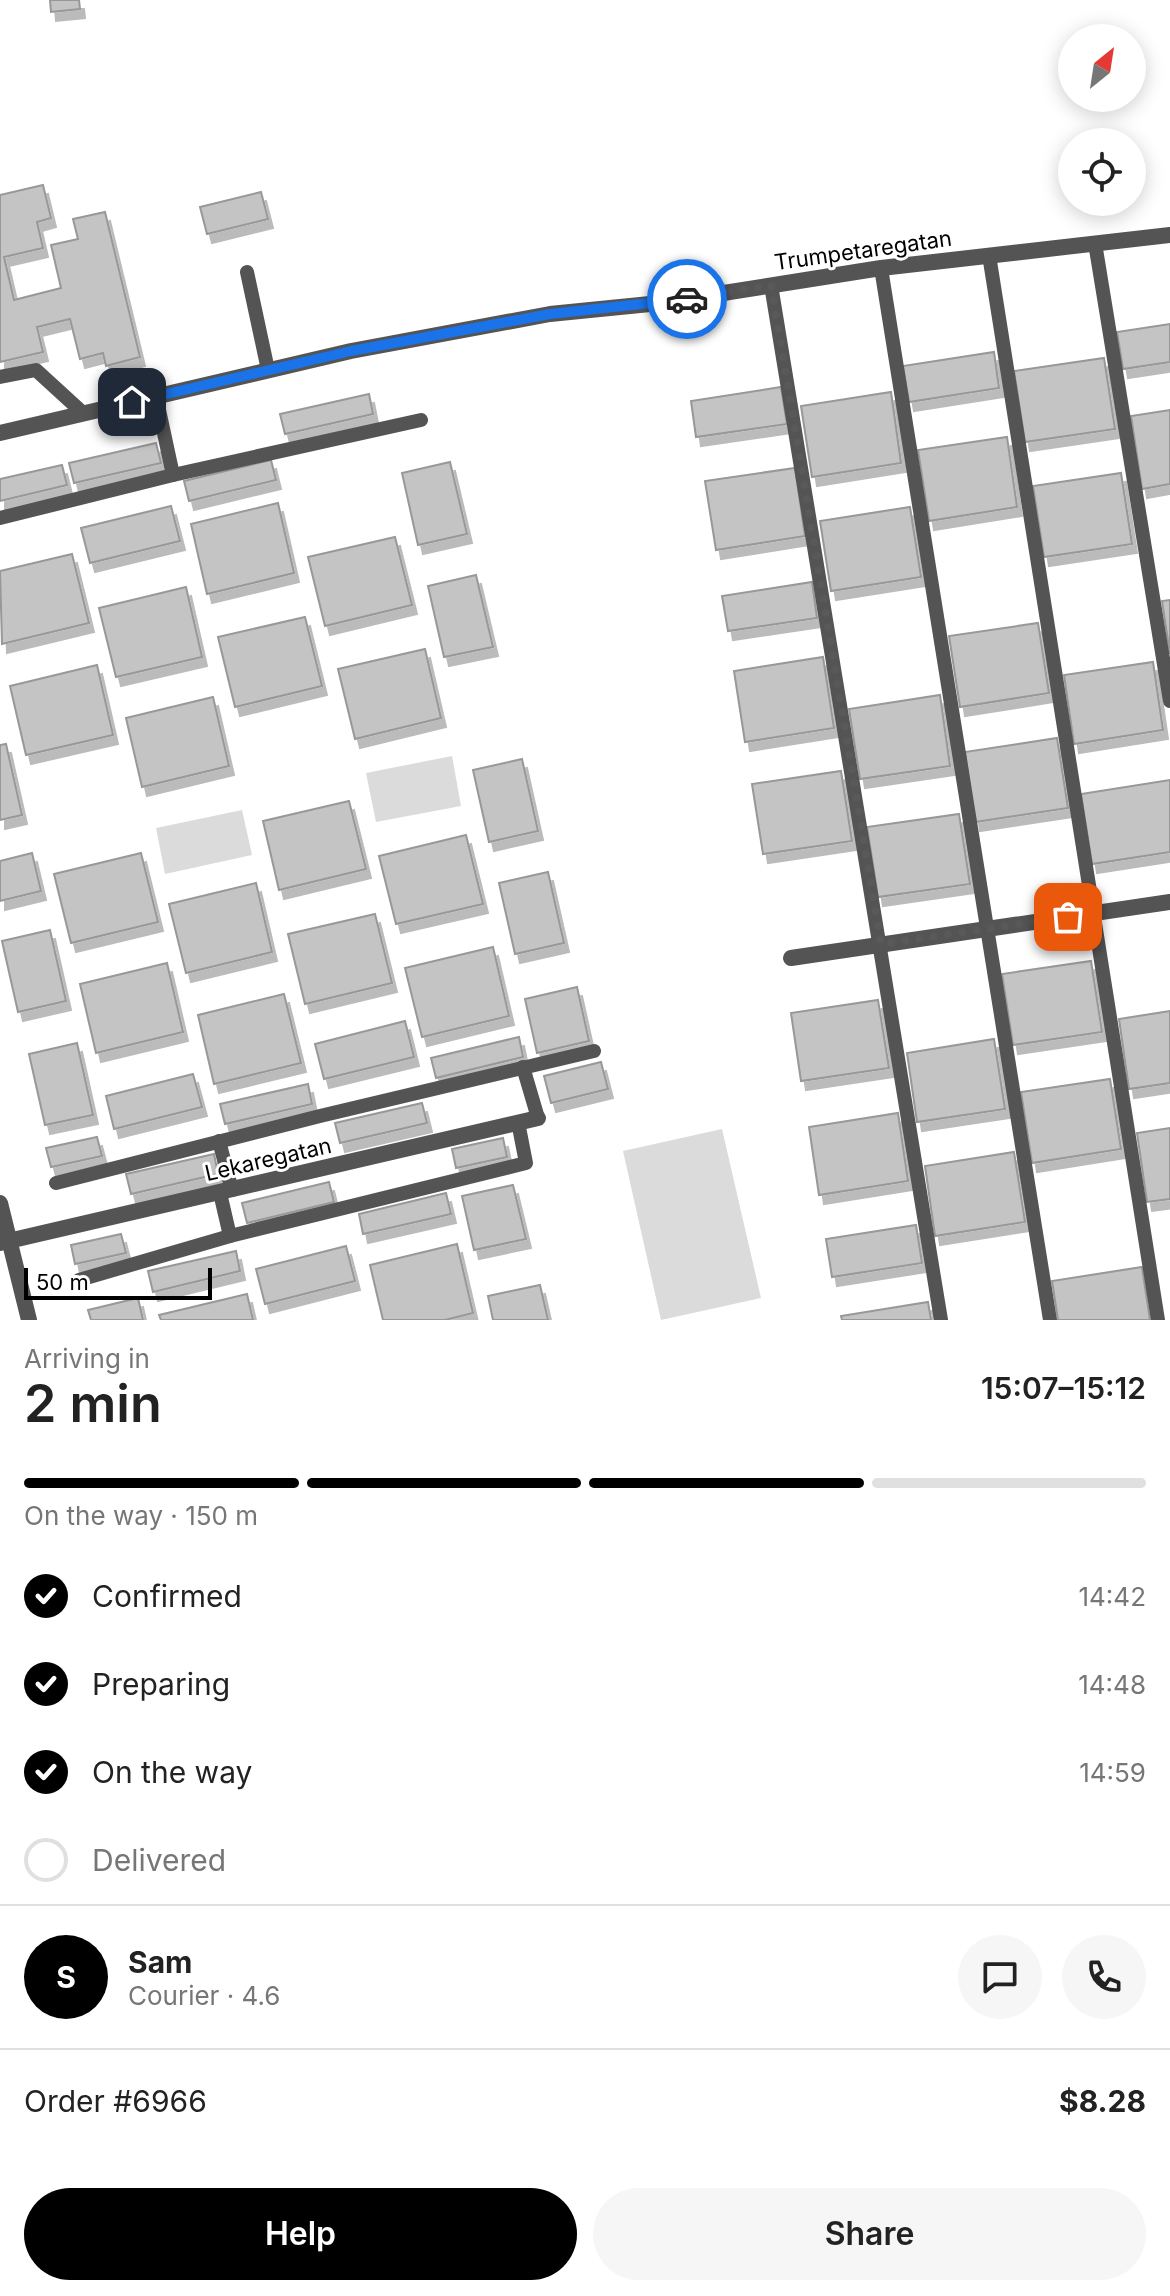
<!DOCTYPE html>
<html lang="en">
<head>
<meta charset="utf-8">
<style>
  :root { --surface:#fff; --page:#f6f6f6; --text:#222; --muted:#767676; --line:#e0e0e0; --accent:#000 }
  body { margin:0; font-family:Inter,sans-serif; background:var(--page); color:var(--text); height:100vh; display:flex; flex-direction:column; font-size:30px; white-space:nowrap }
  * { box-sizing:border-box; margin:0 }
  p { font-size:26px; color:var(--muted) }
  .icon { flex:none; width:44px; height:44px; fill:none; stroke:currentColor; stroke-width:2; stroke-linecap:round; stroke-linejoin:round }
  .map { position:relative; height:1320px; overflow:hidden }
  .sheet { display:flex; flex-direction:column; background:var(--surface); flex:1 }
  .sheet>* { flex:none }
  .needle { width:52px; rotate:30deg }
  .controls { position:absolute; left:1058px; top:24px; display:grid; gap:16px }
  .controls a { display:grid; place-items:center; width:88px; height:88px; border-radius:50%; background:var(--surface); box-shadow:0 4px 20px #0003; font-size:40px }
  .scale { position:absolute; left:24px; bottom:20px; width:188px; box-sizing:border-box; padding-left:8px; border:4px solid #000; border-top:0; font-size:22px; line-height:28px; white-space:nowrap; color:#000; -webkit-text-stroke:6px #fff; paint-order:stroke }
  .pin { position:absolute; display:grid; place-items:center; width:68px; height:68px; color:#fff; margin:-34px; border-radius:16px; box-shadow:0 4px 12px #0006 }
  .courier { position:absolute; display:grid; place-items:center; width:80px; height:80px; margin:-40px; border:6px solid #1a73e8; border-radius:50%; background:#fff; color:#222; box-shadow:0 2px 10px #0007 }
  .summary em { font-style:normal; font-weight:600 }
  .summary div { display:flex; flex-direction:column-reverse }
  .summary { display:flex; align-items:center; justify-content:space-between; height:136px; padding:0 24px }
  h1 { font-size:52px; font-weight:600; line-height:60px }
  .bar { display:grid; grid-template-columns:repeat(4,1fr); gap:12px 8px; align-content:center; height:96px; padding:0 24px }
  .bar i { height:10px; border-radius:6px; background:var(--line) }
  .bar .on { background:var(--accent) }
  .bar p { grid-column:span 4 }
  .line { display:flex; align-items:center; gap:20px; padding:0 24px; border-top:2px solid var(--line) }
  .line div { flex:1 }
  .round { display:grid; place-items:center; flex:none; width:84px; height:84px; border-radius:42px; background:var(--page) }
  ol { padding:0 24px; list-style:none }
  li { display:flex; align-items:center; gap:24px; height:88px }
  li p { margin-inline-start:auto }
  li .icon { padding:8px; border-radius:50%; background:var(--accent); color:#fff; stroke-width:4 }
  li:last-child { color:var(--muted) }
  li i { width:44px; height:44px; border:4px solid var(--line); border-radius:50% }
  .primary-button { display:flex; gap:16px; margin-top:auto; padding:16px 24px }
  .primary-button a { flex:1; height:92px; border-radius:48px; background:var(--accent); color:#fff; font-size:32px; font-weight:600; line-height:92px; text-align:center }
  .primary-button a+a { background:var(--page); color:var(--text) }
  .map>svg:first-child { display:block }
  .green { fill:#dbdbdb }
  .building { fill:#c4c4c4; stroke:#989898; stroke-width:2; filter:url(#shadow) }
  .lines { fill:none; stroke-linecap:round; stroke-linejoin:round }
  .lane { stroke:#545454; stroke-width:14 }
  .street { stroke:#545454; stroke-width:16 }
  .done { stroke:#595959; stroke-width:8; stroke-dasharray:0 14.4 }
  .route { stroke:#1a73e8; stroke-width:10 }
  .labels { text-anchor:middle; stroke-width:6; stroke-linejoin:round; paint-order:stroke }
  .street-label { font-size:22px; fill:#000; stroke:#fff }
</style>
</head>
<body>
<div class="map">
<svg width="1170" height="1320" viewBox="0 0 1170 1320">
  <defs>
    <filter id="shadow"><feDropShadow dx="5" dy="9" stdDeviation="0" flood-color="#0004"/></filter>
  </defs>
  <rect width="100%" height="100%" fill="#fff"/>
  <g class="green">
    <polygon points="452,756 461,806 376,822 366,773"/>
    <polygon points="242,810 252,855 165,874 156,828"/>
    <polygon points="722,1129 761,1298 661,1320 623,1151"/>
  </g>
  <g class="building">
    <polygon points="50,0 79,0 80,9 51,12"/>
    <polygon points="43,185 51,218 37,222 43,248 4,257 14,300 61,288 51,245 78,239 73,219 105,212 140,357 106,366 103,353 80,359 70,319 37,327 43,352 0,362 0,195"/>
    <polygon points="261,192 268,219 207,234 200,207"/>
    <polygon points="1170,324 1170,362 1123,369 1117,332"/>
    <polygon points="994,352 999,388 909,402 903,366"/>
    <polygon points="1104,358 1115,429 1025,442 1014,371"/>
    <polygon points="781,387 787,424 696,437 691,401"/>
    <polygon points="891,392 901,463 812,477 801,406"/>
    <polygon points="369,394 373,414 285,434 280,414"/>
    <polygon points="1170,410 1170,484 1142,489 1131,416"/>
    <polygon points="1007,437 1017,507 929,521 918,450"/>
    <polygon points="156,443 161,463 74,483 69,463"/>
    <polygon points="271,460 276,480 189,501 184,481"/>
    <polygon points="450,462 467,534 418,545 402,473"/>
    <polygon points="62,465 67,485 0,501 0,479"/>
    <polygon points="795,468 805,536 716,550 705,481"/>
    <polygon points="1121,473 1132,544 1044,557 1033,486"/>
    <polygon points="278,503 294,573 207,594 191,524"/>
    <polygon points="171,506 180,541 90,563 81,528"/>
    <polygon points="910,507 921,577 831,591 820,521"/>
    <polygon points="395,537 412,605 325,626 308,557"/>
    <polygon points="72,554 89,623 2,644 0,571"/>
    <polygon points="476,575 493,647 444,657 428,586"/>
    <polygon points="812,582 817,618 728,631 722,596"/>
    <polygon points="186,587 202,657 116,677 99,608"/>
    <polygon points="1170,600 1170,654 1162,601"/>
    <polygon points="305,617 322,686 235,707 218,637"/>
    <polygon points="1038,623 1049,693 960,707 949,636"/>
    <polygon points="425,649 441,718 355,739 338,669"/>
    <polygon points="823,657 834,728 745,742 734,671"/>
    <polygon points="1153,662 1163,730 1074,744 1064,675"/>
    <polygon points="97,665 113,735 26,755 10,686"/>
    <polygon points="940,695 950,766 860,779 849,709"/>
    <polygon points="213,697 229,766 142,787 126,718"/>
    <polygon points="1057,738 1068,808 975,822 965,752"/>
    <polygon points="6,744 22,815 0,820 0,745"/>
    <polygon points="522,759 538,831 489,842 473,770"/>
    <polygon points="841,771 852,841 763,854 752,784"/>
    <polygon points="1170,780 1170,852 1092,864 1081,794"/>
    <polygon points="349,801 366,869 279,890 263,821"/>
    <polygon points="959,814 970,884 878,897 867,827"/>
    <polygon points="466,835 483,904 396,924 379,856"/>
    <polygon points="32,853 41,891 0,901 0,861"/>
    <polygon points="141,853 158,922 71,943 54,874"/>
    <polygon points="548,872 564,943 515,954 499,883"/>
    <polygon points="256,883 272,952 186,973 169,904"/>
    <polygon points="375,914 392,983 305,1004 288,934"/>
    <polygon points="50,930 66,1001 18,1012 2,941"/>
    <polygon points="493,947 509,1016 422,1037 405,968"/>
    <polygon points="1091,961 1102,1032 1013,1045 1002,974"/>
    <polygon points="167,963 183,1032 96,1053 80,984"/>
    <polygon points="577,987 589,1041 537,1053 525,999"/>
    <polygon points="284,994 301,1063 214,1084 198,1015"/>
    <polygon points="878,1000 889,1068 801,1081 791,1013"/>
    <polygon points="1170,1011 1170,1083 1129,1089 1119,1019"/>
    <polygon points="405,1021 414,1057 324,1079 315,1044"/>
    <polygon points="519,1037 523,1057 436,1078 431,1058"/>
    <polygon points="994,1039 1005,1109 917,1122 907,1053"/>
    <polygon points="77,1043 93,1115 45,1125 29,1054"/>
    <polygon points="601,1062 608,1089 551,1103 544,1076"/>
    <polygon points="193,1074 202,1107 114,1129 106,1096"/>
    <polygon points="1110,1079 1121,1149 1032,1163 1021,1092"/>
    <polygon points="308,1084 312,1104 225,1124 220,1104"/>
    <polygon points="422,1103 427,1123 340,1143 335,1123"/>
    <polygon points="898,1113 908,1181 819,1195 809,1127"/>
    <polygon points="1170,1128 1170,1199 1147,1202 1137,1133"/>
    <polygon points="97,1137 102,1156 51,1167 46,1148"/>
    <polygon points="503,1138 507,1157 456,1168 452,1149"/>
    <polygon points="1014,1152 1025,1222 935,1236 925,1166"/>
    <polygon points="214,1154 218,1174 131,1194 126,1174"/>
    <polygon points="329,1182 334,1202 247,1223 242,1203"/>
    <polygon points="513,1185 526,1239 474,1250 462,1196"/>
    <polygon points="446,1193 451,1214 363,1234 359,1214"/>
    <polygon points="916,1225 922,1263 832,1277 826,1239"/>
    <polygon points="121,1234 126,1253 75,1264 71,1245"/>
    <polygon points="457,1244 473,1313 445,1320 383,1320 370,1265"/>
    <polygon points="346,1246 355,1281 265,1304 256,1269"/>
    <polygon points="236,1251 240,1271 153,1292 148,1271"/>
    <polygon points="1142,1267 1150,1320 1058,1320 1052,1281"/>
    <polygon points="540,1285 548,1320 493,1320 488,1296"/>
    <polygon points="247,1294 253,1320 161,1320 159,1315"/>
    <polygon points="138,1298 143,1320 91,1320 88,1310"/>
    <polygon points="928,1302 931,1320 842,1320 841,1316"/>
  </g>
  <g class="lines">
    <g class="lane">
      <polyline points="1095,243 1170,701"/>
      <polyline points="989,255 1158,1320"/>
      <polyline points="881,268 1050,1320"/>
      <polyline points="247,272 268,370"/>
      <polyline points="771,285 941,1320"/>
      <polyline points="0,377 36,370 83,413"/>
      <polyline points="173,475 421,420"/>
      <polyline points="0,518 173,475 156,396"/>
      <polyline points="523,1067 538,1118"/>
      <polyline points="219,1141 232,1190"/>
      <polyline points="56,1183 320,1116 594,1051"/>
      <polyline points="220,1193 230,1236"/>
      <polyline points="79,1280 230,1236 526,1163 518,1122"/>
    </g>
    <g class="street">
      <polyline points="0,433 351,351 550,314 660,303 881,268 1170,235"/>
      <polyline points="791,958 1170,902"/>
      <polyline points="0,1203 29,1320"/>
      <polyline points="0,1243 538,1118"/>
    </g>
  </g>
  <g class="lines">
    <polyline class="done" points="687,299 771,285 881,944 1068,917"/>
    <polyline class="route" points="132,402 351,351 550,314 687,299"/>
  </g>
  <g class="labels">
    <g class="street-label">
      <text transform="translate(863 250) rotate(-8)" y="8">Trumpetaregatan</text>
      <text transform="translate(268 1159) rotate(-13)" y="8">Lekaregatan</text>
    </g>
  </g>
</svg>
<div class="controls">
<a><svg class="needle" viewBox="-14 -14 28 28"><path d="M0-13l5 13h-10z" fill="#e53935"/><path d="M0 13l5-13h-10z" fill="#767676"/></svg></a>
<a><svg class="icon" aria-label="locate" viewBox="0 0 24 24"><circle cx="12" cy="12" r="6"/><path d="M12 2v4M12 18v4M2 12h4M18 12h4"/></svg></a>
</div>
<div class="scale">50 m</div>
<div class="pin" style="left:1068px;top:917px;background:#ea580c"><svg class="icon" aria-label="bag" viewBox="0 0 24 24"><path d="M5 8h14l-1 12H6zM9 8a3 3 0 0 1 6 0"/></svg></div>
<div class="pin" style="left:132px;top:402px;background:#1f2937"><svg class="icon" aria-label="home" viewBox="0 0 24 24"><path d="M3 11l9-7 9 7M6 9v11h12V9"/></svg></div>
<div class="courier" style="left:687px;top:299px"><svg class="icon" aria-label="car" viewBox="0 0 24 24"><path d="M5 17H2v-5l4-1 3-4h7l3 4 3 1v5h-3M9 17h6M6 11h13"/><circle cx="7" cy="17" r="2"/><circle cx="17" cy="17" r="2"/></svg></div>
</div>
<section class="sheet">
<div class="summary"><div><h1>2 min</h1><p>Arriving in</p></div><em>15:07–15:12</em></div>
<div class="bar"><i class="on"></i><i class="on"></i><i class="on"></i><i></i><p>On the way · 150 m</p></div>
<ol>
<li><svg class="icon" aria-label="check" viewBox="0 0 24 24"><path d="M5 12l5 5 9-10"/></svg>Confirmed<p>14:42</p></li>
<li><svg class="icon" aria-label="check" viewBox="0 0 24 24"><path d="M5 12l5 5 9-10"/></svg>Preparing<p>14:48</p></li>
<li><svg class="icon" aria-label="check" viewBox="0 0 24 24"><path d="M5 12l5 5 9-10"/></svg>On the way<p>14:59</p></li>
<li><i></i>Delivered</li>
</ol>
<div class="line" style="height:144px"><b class="round" style="background:var(--accent);color:#fff">S</b><div><b>Sam</b><p>Courier · 4.6</p></div><a class="round"><svg class="icon" aria-label="chat" viewBox="0 0 24 24"><path d="M4 5h16v11H9l-5 4z"/></svg></a><a class="round"><svg class="icon" aria-label="phone" viewBox="0 0 24 24"><path d="M5 4h4l2 5-3 2q2 4 5 5l2-3 5 2v4C11 20 4 13 5 4z"/></svg></a></div>
<div class="line" style="height:104px"><div>Order #6966</div><b>$8.28</b></div>
<div class="primary-button"><a>Help</a><a>Share</a></div>
</section>
</body>
</html>
